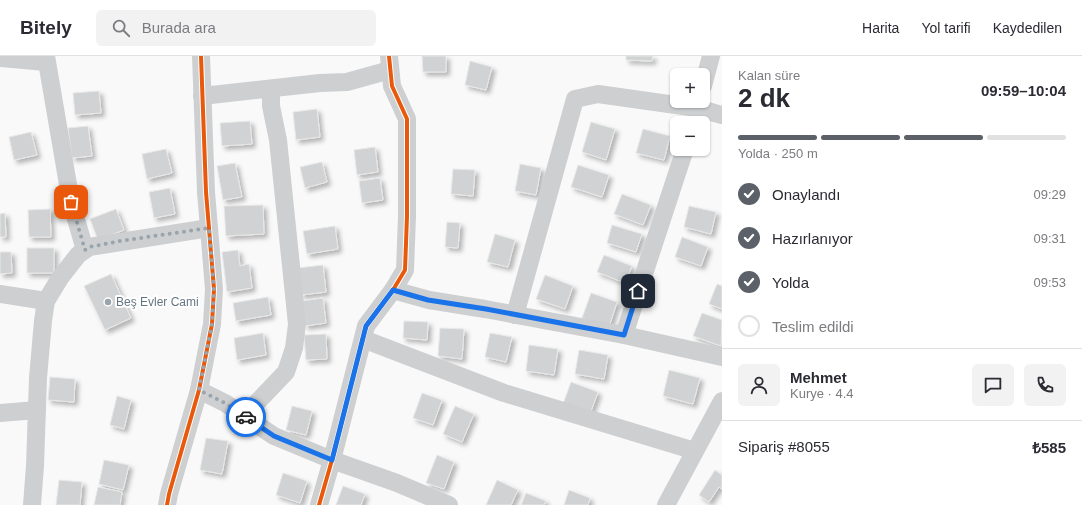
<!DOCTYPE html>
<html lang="tr">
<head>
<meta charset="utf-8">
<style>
  :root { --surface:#fff; --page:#f2f2f3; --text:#2b2b33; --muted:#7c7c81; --line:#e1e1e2; --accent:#5c6169 }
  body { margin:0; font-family:Helvetica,sans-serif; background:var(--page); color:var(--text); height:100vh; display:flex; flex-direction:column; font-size:15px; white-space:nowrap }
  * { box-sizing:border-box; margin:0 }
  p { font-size:13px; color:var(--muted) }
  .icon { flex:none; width:22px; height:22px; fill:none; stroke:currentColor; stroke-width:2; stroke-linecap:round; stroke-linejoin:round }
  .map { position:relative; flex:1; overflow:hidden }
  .panel { display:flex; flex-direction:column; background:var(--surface); width:360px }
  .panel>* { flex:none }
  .controls { position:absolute; left:670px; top:12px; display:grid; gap:8px }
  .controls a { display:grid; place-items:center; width:40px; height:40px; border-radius:6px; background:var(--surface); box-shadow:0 1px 3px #0004; font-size:20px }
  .pin { position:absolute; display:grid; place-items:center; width:34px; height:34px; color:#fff; margin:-17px; border-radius:8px; box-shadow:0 2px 6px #0006 }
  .courier { position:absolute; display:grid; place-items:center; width:40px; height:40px; margin:-20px; border:3px solid #1a73e8; border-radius:50%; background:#fff; color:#222; box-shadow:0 1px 5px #0007 }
  .overview em { font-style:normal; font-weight:700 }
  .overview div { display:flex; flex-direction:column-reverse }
  .overview { display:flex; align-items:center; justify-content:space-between; height:68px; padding:0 16px }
  h1 { font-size:26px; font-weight:700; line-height:30px }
  .bar { display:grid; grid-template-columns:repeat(4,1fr); gap:6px 4px; align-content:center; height:48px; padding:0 16px }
  .bar i { height:5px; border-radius:3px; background:var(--line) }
  .bar .current { background:var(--accent) }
  .bar p { grid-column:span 4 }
  .line { display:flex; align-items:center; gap:10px; padding:0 16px; border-top:1px solid var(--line) }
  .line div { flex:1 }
  .round { display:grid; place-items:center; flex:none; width:42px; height:42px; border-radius:6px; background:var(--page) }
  ol { padding:0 16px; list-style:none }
  li { display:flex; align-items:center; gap:12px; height:44px }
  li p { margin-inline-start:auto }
  li .icon { padding:4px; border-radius:50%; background:var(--accent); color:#fff; stroke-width:4 }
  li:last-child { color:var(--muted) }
  li i { width:22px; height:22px; border:2px solid var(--line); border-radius:50% }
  header { display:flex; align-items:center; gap:24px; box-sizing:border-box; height:56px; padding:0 20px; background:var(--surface); border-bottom:1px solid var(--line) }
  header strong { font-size:19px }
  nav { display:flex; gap:22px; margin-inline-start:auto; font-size:14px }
  .search { width:280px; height:36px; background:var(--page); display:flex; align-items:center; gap:10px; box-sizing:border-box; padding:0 14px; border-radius:6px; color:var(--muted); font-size:15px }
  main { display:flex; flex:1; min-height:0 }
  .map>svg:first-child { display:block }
  .building { fill:#d0d2d3; stroke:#e8e8e8; filter:url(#shadow) }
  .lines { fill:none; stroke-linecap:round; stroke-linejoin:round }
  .minor { stroke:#cecfd0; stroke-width:18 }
  .cycleway-casing { stroke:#fff; stroke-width:6 }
  .cycleway { stroke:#e8590c; stroke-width:4 }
  .done { stroke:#99a4ac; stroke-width:4; stroke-dasharray:0 7.2 }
  .route { stroke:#1a73e8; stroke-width:5 }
  .poi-dot { fill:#99a4ac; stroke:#fff; stroke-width:1.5 }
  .labels { text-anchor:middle; stroke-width:4; stroke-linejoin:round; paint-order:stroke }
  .poi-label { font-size:12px; fill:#657683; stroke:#fff; text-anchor:start }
</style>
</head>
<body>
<header>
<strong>Bitely</strong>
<div class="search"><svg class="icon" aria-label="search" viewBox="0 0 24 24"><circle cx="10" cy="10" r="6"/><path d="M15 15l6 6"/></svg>Burada ara</div>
<nav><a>Harita</a><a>Yol tarifi</a><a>Kaydedilen</a></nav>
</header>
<main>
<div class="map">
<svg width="722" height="449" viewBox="0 0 722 449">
  <defs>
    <filter id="shadow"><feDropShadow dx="3.5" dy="3.5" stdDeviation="2" flood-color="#0004"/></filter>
  </defs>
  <rect width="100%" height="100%" fill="#f9f9f9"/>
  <g class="building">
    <polygon points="422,0 446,0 446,16 423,16"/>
    <polygon points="626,0 653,0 652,5 626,4"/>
    <polygon points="470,5 492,11 486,34 465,29"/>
    <polygon points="99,35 101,57 75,59 73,37"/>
    <polygon points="317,53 320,81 296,84 293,56"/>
    <polygon points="250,65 252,88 222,90 220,67"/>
    <polygon points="591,66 615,73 606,104 582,96"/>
    <polygon points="88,70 92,100 72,102 68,72"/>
    <polygon points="643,73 670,80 664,104 636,97"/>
    <polygon points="31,76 37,99 14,104 9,81"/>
    <polygon points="375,91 378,116 357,119 354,94"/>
    <polygon points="166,93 172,117 147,123 142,98"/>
    <polygon points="322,106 327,126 305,132 300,111"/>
    <polygon points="235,107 242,141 223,144 217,110"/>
    <polygon points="520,108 541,112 536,139 515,135"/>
    <polygon points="578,109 609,119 602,141 571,131"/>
    <polygon points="453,113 475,114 473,140 451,138"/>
    <polygon points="380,122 383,144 362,147 359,125"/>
    <polygon points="170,132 175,158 154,162 149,136"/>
    <polygon points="622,138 651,149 643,169 614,158"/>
    <polygon points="263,149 264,178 226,180 224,150"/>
    <polygon points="689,150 716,156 711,178 684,171"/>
    <polygon points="50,153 51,181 29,181 28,154"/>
    <polygon points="116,153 124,174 98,184 90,163"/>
    <polygon points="5,157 6,181 0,181 0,158"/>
    <polygon points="447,166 460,167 458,192 445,191"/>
    <polygon points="612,169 642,178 636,196 607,187"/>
    <polygon points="335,170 338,193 307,198 303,175"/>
    <polygon points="495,178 515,184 508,211 487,206"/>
    <polygon points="682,181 708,191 701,210 675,201"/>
    <rect x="27" y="192" width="27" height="25"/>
    <polygon points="238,194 240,210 249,208 252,232 227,236 222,196"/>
    <polygon points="0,196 11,196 12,217 0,218"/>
    <polygon points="604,199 632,210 625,227 597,216"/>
    <polygon points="323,209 326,236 301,239 298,212"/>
    <polygon points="111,218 131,262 105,274 84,230"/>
    <polygon points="545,219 573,230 565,253 536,243"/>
    <polygon points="717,228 722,230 722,253 709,248"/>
    <polygon points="591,237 617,246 609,271 582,262"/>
    <polygon points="268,241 271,259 236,265 233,247"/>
    <polygon points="323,242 326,267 305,270 302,245"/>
    <polygon points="702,257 722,264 721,290 693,280"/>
    <polygon points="404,265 428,266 427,284 403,282"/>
    <polygon points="440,272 464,273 462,303 438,300"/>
    <polygon points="263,277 266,299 237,304 234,282"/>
    <polygon points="490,277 512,281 506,306 485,301"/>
    <polygon points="326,278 327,303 306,304 304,279"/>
    <polygon points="529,289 558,293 554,319 526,315"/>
    <polygon points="579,294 608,299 604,323 575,318"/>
    <polygon points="669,314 700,322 693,348 663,340"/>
    <polygon points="50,321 75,323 74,346 48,344"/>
    <polygon points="571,326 598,336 590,358 563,348"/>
    <polygon points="422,337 442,344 433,369 413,362"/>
    <polygon points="117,340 131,344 124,373 110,369"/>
    <polygon points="292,350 312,355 306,379 286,374"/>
    <polygon points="455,350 474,358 462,386 443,378"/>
    <polygon points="206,382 228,385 222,418 200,414"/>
    <polygon points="437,399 454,406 444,433 426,427"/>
    <polygon points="104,404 129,409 123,434 99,428"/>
    <polygon points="715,414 722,419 722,433 719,431 709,446 699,439"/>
    <polygon points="283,417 307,425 300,447 276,439"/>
    <polygon points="59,424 82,426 80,449 56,449"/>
    <polygon points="497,424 518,434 511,449 486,449"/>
    <polygon points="343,430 365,438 361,449 336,449"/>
    <polygon points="98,431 122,436 120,449 94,449"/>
    <polygon points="569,434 590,442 588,449 564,449"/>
    <polygon points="526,437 546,445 544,449 521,449"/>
  </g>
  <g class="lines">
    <g class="minor">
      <polyline points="46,0 71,146 85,194"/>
      <polyline points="0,2 46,6"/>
      <polyline points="703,30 711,0"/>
      <polyline points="202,40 320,27 347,26 390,14"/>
      <polyline points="393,234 429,244 485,253 624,279 722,301"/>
      <polyline points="0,238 46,245"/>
      <polyline points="515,259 575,43 598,38 697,52 722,59"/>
      <polyline points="624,279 685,93"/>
      <polyline points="363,283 504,337 695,395"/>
      <polyline points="199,334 225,347 274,380 332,404 397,427 449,449"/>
      <polyline points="0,357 37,354"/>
      <polyline points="244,360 286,316 294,292 297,268 278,84 271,50 271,33"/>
      <polyline points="32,449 35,410 38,322 43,265 46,245 60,222 78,199 89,191 209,172"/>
      <polyline points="167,449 169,438 199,334 212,268 214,233 206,136 201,0"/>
      <polyline points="319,449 332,404 366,270 393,234 405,214 407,160 407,63 392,30 389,0"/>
      <polyline points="666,449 722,345"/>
    </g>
    <defs>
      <g id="cycleway">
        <polyline points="167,449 169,438 199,334 212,268 214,233 206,136 201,0"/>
        <polyline points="319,449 332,404 366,270 393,234 405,214 407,160 407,63 392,30 389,0"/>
      </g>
    </defs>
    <use href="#cycleway" class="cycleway-casing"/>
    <use href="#cycleway" class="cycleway"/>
  </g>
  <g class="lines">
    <polyline class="done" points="71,146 85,194 89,191 120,185 209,172 214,233 212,268 199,334 225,347 246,361"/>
    <polyline class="route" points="246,361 274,380 332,404 366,270 393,234 428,244 486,253 624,279 638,235"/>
  </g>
  <circle class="poi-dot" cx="108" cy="246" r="4"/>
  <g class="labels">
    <g class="poi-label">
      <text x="116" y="250">Beş Evler Cami</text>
    </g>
  </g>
</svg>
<div class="controls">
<a>+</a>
<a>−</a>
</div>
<div class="pin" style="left:71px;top:146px;background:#ea580c"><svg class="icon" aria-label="bag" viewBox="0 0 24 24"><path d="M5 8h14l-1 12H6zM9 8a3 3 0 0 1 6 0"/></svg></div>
<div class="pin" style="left:638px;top:235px;background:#1f2937"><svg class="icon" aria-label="home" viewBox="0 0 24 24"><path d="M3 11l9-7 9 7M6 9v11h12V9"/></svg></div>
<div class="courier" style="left:246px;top:361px"><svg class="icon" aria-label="car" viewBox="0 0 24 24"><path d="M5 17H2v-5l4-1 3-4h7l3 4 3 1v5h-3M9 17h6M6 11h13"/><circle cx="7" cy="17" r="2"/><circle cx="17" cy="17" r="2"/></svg></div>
</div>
<section class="panel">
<div class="overview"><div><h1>2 dk</h1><p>Kalan süre</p></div><em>09:59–10:04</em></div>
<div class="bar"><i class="current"></i><i class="current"></i><i class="current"></i><i></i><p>Yolda · 250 m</p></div>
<ol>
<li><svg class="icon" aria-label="check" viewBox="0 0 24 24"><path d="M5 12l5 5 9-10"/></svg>Onaylandı<p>09:29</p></li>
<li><svg class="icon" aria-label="check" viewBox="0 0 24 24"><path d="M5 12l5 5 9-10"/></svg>Hazırlanıyor<p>09:31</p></li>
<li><svg class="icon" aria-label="check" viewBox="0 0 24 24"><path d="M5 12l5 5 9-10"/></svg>Yolda<p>09:53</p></li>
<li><i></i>Teslim edildi</li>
</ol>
<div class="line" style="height:72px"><a class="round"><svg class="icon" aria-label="person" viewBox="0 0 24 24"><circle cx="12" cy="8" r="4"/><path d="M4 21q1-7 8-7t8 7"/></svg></a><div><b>Mehmet</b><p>Kurye · 4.4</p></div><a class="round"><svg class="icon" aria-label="chat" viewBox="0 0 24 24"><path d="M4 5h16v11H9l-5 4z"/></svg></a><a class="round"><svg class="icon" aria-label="phone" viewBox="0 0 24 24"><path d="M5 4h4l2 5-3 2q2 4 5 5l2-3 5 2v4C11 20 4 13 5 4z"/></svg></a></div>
<div class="line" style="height:52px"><div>Sipariş #8055</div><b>₺585</b></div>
</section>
</main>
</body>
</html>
